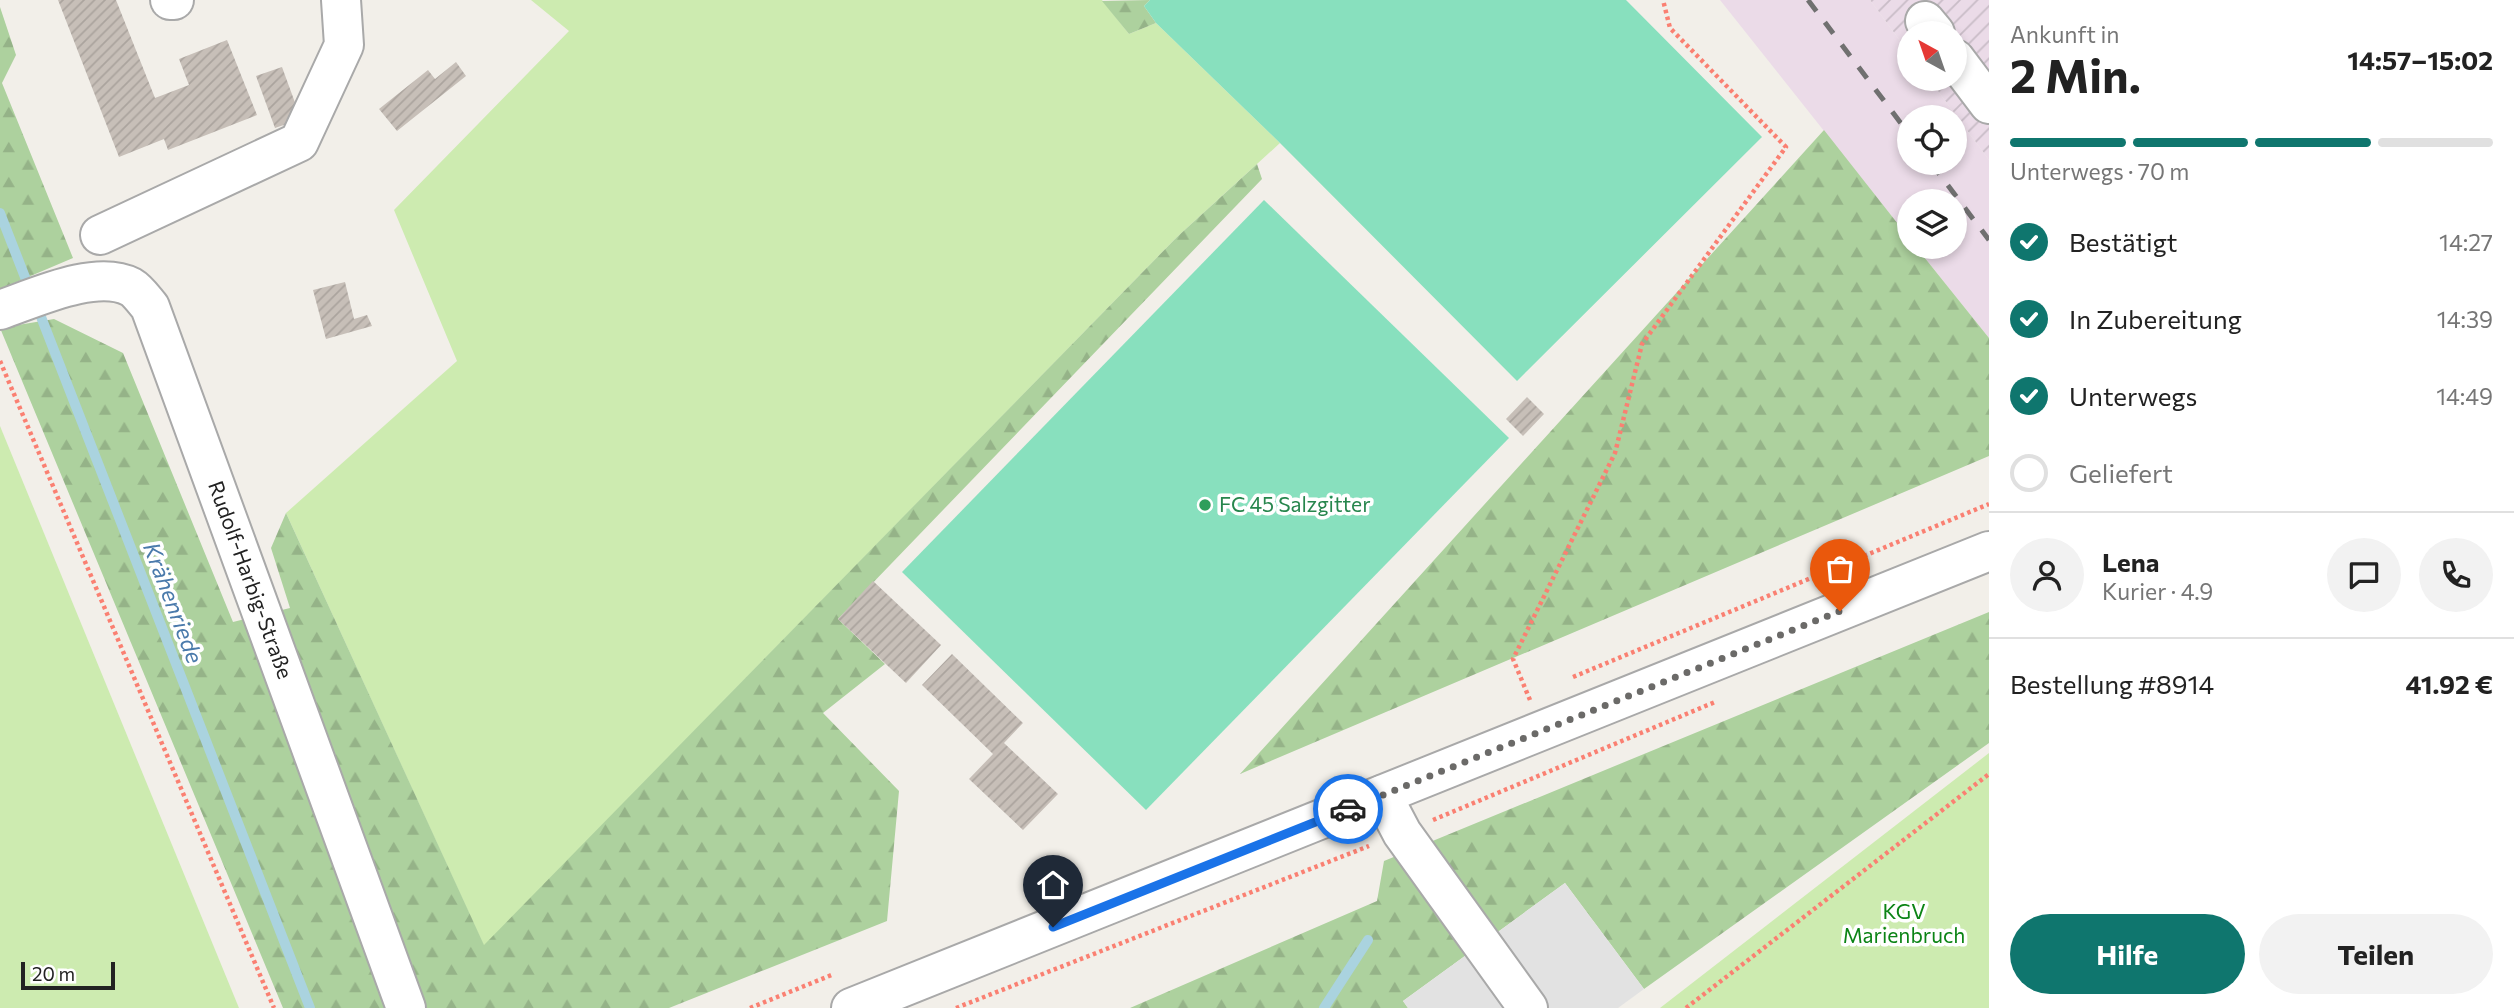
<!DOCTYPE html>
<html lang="de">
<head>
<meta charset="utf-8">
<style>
  :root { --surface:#fff; --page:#f2f2f2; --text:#222; --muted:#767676; --line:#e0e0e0; --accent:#0f766e }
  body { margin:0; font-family:Commissioner,sans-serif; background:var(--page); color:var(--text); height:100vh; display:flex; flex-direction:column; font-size:26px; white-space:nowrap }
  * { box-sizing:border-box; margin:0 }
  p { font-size:23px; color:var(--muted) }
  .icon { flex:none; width:38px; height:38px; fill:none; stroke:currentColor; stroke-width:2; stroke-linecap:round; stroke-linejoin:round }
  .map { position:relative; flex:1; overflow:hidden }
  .drawer { display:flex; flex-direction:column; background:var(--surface); width:525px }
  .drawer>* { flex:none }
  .needle { width:46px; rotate:320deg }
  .tools { position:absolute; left:1897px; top:21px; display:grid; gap:14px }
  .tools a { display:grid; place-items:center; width:70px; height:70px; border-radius:50%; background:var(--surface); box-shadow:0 4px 10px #0003; font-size:35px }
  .scale { position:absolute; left:21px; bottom:18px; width:94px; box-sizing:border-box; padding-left:7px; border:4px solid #222; border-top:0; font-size:19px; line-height:24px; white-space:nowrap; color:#222; -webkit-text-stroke:5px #fff; paint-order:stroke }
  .pin { position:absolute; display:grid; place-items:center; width:60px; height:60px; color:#fff; margin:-72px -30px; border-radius:50% 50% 50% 0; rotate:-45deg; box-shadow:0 0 7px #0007 }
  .pin .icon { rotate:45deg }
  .courier { position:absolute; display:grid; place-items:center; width:70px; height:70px; margin:-35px; border:5px solid #1a73e8; border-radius:50%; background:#fff; color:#222; box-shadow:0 2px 9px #0007 }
  .headline em { font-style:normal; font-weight:700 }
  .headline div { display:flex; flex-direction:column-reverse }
  .headline { display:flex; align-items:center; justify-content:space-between; height:119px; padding:0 21px }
  h1 { font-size:46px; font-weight:700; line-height:52px }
  .bar { display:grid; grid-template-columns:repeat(4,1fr); gap:10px 7px; align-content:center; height:84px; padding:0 21px }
  .bar i { height:9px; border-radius:5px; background:var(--line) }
  .bar .active { background:var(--accent) }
  .bar p { grid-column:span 4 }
  .line { display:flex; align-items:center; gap:18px; padding:0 21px; border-top:2px solid var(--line) }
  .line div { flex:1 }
  .round { display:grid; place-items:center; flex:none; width:74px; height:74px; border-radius:37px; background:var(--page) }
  ol { padding:0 21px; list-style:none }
  li { display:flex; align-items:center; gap:21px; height:77px }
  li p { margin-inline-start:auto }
  li .icon { padding:7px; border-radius:50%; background:var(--accent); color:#fff; stroke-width:4 }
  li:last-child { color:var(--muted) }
  li i { width:38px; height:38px; border:4px solid var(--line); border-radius:50% }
  .primary-button { display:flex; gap:14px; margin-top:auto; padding:14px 21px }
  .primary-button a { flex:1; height:80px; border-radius:42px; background:var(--accent); color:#fff; font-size:28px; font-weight:700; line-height:80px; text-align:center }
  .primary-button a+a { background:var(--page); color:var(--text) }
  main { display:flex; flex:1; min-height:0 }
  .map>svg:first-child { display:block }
  .industrial { fill:url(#industrial-furrows) }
  .railway { fill:#ebdbe8; fill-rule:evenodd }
  .grass { fill:#cdebb0 }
  .forest { fill:url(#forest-firs) }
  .pitch { fill:#88e0be }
  .parking { fill:#e2e2e2 }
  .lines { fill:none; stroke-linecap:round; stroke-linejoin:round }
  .stream { stroke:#aad3df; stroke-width:10 }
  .building { fill:url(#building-hatch) }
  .minor-casing { stroke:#a9a9a9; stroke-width:42 }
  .path { stroke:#fa8072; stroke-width:4.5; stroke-dasharray:3.5 3.5; stroke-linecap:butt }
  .minor { stroke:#fff; stroke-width:38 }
  .rail { stroke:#707070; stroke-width:5; stroke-dasharray:14 14; stroke-linecap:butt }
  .done { stroke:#6b6a68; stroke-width:7; stroke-dasharray:0 12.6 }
  .route { stroke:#1a73e8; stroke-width:9 }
  .leisure-dot { fill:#2e9e5b; stroke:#fff; stroke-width:2.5 }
  .labels { text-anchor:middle; stroke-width:7; stroke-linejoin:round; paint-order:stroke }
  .leisure-label { font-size:21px; fill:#27864d; stroke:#fff; text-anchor:start }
  .street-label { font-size:21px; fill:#222; stroke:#fff }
  .park-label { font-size:21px; fill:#0c8416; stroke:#fff }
  .water-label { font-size:23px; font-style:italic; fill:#4a7aab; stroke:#fff }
</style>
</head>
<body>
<main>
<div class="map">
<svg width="1989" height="1008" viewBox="0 0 1989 1008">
  <defs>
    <pattern id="industrial-furrows" width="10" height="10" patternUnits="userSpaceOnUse" patternTransform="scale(1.75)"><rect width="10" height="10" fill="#ebdbe8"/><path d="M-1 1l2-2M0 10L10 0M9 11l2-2" fill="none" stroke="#c9bcc7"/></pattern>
    <pattern id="forest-firs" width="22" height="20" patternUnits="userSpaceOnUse" patternTransform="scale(1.75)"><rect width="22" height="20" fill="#add19e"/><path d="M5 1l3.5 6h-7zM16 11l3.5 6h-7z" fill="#95b388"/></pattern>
    <pattern id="building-hatch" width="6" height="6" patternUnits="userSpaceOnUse" patternTransform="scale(1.75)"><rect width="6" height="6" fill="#c7bfb8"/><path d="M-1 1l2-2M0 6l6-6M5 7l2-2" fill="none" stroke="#aba49e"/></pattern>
  </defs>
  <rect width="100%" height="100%" fill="#f2efe9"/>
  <polygon class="industrial" points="1870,0 1989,0 1989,160 1929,79 1955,79 1955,33 1909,33 1909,53"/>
  <path class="railway" d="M 1720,0 L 1870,0 L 1909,53 L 1909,79 L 1929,79 L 1989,160 L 1989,338 L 1916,247 L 1955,247 L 1955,201 L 1909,201 L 1909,238 ZM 1909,117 L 1955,117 L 1955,163 L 1909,163 Z"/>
  <g class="grass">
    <polygon points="531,0 1102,0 1129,34 1156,23 1280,143 1177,237 484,946 286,513 457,361 394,210 569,31"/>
    <polygon points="0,426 239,1008 0,1008"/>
    <polygon points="1989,753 1989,1008 1660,1008"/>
  </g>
  <g class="forest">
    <polygon points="1150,0 1144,6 1156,23 1129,34 1102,1"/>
    <polygon points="0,7 16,55 2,83 73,258 0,289"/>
    <polygon points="1824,130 1909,238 1909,247 1916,247 1989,338 1989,456 1240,774"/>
    <polygon points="1257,164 1262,179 838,619 885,664 823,713 899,791 887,921 669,1008 283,1008 0,328 54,319 123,353 233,622 290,608 271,548 286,513 484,945 1177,237"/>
    <polygon points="1989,612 1989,743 1644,989 1565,883 1403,1001 1408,1008 1130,1008 1377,901 1384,861"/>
  </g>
  <g class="pitch">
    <polygon points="1150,0 1626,0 1762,137 1517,381 1280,143 1156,23 1144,6"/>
    <polygon points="1264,200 1509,438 1146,810 902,572"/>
  </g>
  <polygon class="parking" points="1565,883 1644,989 1618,1008 1408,1008 1403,1001"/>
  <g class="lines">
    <g class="stream">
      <polyline points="0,213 30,290"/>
      <polyline points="36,304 310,1008"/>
      <polyline points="1324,1008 1368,940"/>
    </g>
  </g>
  <g class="building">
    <polygon points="58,0 116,0 155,98 189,85 179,59 227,40 257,115 168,150 164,139 119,157"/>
    <polygon points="456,62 466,76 397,131 379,109 428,70 435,79"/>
    <polygon points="282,67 301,119 275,128 256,76"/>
    <polygon points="345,282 354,319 367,315 372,326 326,339 313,290"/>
    <polygon points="1527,397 1544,414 1523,436 1506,419"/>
    <polygon points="873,581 941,645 906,683 838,619"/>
    <polygon points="952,654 1023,723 1004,743 1058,794 1023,830 969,779 993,754 922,685"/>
  </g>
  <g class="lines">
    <defs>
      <g id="minor">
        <polyline points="170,0 174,0"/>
        <polyline points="1925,21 1935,33"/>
        <polyline points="1955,59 1989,104"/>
        <polyline points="100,235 299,142 344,45 341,0"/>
        <path d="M 0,310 C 35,298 96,269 131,287 C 138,291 144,300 150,307 L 406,1008"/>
        <polyline points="1382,795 1402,833 1528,1008"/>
        <polyline points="851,1008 1989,551"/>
      </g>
    </defs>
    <use href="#minor" class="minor-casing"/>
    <g class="path">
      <polyline points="0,361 274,1008"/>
      <polyline points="1573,677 1989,504"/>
      <polyline points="1530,700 1513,659 1615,453 1642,344 1786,147 1670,28 1663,0"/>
      <polyline points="1433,820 1715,702"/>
      <polyline points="750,1008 834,974"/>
      <polyline points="956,1008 1369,846"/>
      <polyline points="1686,1008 1989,774"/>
    </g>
    <use href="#minor" class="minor"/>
    <g class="rail">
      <polyline points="1808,0 1909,134"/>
      <polyline points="1931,163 1989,240"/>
    </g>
  </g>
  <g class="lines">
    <polyline class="done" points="1348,809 1840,611"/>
    <polyline class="route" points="1053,927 1348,809"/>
  </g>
  <circle class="leisure-dot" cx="1205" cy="505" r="7"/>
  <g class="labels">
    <g class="leisure-label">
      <text x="1219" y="512">FC 45 Salzgitter</text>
    </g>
    <g class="street-label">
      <text transform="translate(250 580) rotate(70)" y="7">Rudolf-Harbig-Straße</text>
    </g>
    <g class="park-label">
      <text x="1904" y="919">KGV<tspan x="1904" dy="24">Marienbruch</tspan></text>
    </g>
    <g class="water-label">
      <text transform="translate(173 603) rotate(69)" y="8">Krähenriede</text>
    </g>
  </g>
</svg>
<div class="tools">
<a><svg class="needle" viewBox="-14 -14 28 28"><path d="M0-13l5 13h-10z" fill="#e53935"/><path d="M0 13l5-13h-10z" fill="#767676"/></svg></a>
<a><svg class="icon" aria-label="locate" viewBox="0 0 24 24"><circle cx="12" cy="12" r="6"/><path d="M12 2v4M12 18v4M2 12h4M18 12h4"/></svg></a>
<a><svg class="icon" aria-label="layers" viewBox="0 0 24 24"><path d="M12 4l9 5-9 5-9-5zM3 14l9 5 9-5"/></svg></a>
</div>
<div class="scale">20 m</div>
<div class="pin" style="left:1840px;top:611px;background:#ea580c"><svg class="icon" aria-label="bag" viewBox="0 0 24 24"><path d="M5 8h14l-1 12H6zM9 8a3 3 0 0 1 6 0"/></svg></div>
<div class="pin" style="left:1053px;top:927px;background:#1f2937"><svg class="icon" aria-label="home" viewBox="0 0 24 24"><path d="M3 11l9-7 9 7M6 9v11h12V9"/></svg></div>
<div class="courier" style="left:1348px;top:809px"><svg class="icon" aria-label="car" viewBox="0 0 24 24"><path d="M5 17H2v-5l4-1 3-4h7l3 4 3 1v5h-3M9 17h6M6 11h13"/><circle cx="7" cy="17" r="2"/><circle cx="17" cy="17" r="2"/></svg></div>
</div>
<section class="drawer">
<div class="headline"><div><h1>2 Min.</h1><p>Ankunft in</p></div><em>14:57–15:02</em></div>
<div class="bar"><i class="active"></i><i class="active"></i><i class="active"></i><i></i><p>Unterwegs · 70 m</p></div>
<ol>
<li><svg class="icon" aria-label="check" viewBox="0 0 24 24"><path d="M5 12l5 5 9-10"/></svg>Bestätigt<p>14:27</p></li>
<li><svg class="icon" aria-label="check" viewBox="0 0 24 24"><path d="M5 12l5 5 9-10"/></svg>In Zubereitung<p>14:39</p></li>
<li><svg class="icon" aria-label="check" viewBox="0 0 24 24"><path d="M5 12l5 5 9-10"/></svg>Unterwegs<p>14:49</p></li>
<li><i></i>Geliefert</li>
</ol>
<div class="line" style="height:126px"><a class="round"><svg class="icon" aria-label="person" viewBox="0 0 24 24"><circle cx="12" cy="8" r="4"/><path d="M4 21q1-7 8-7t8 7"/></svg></a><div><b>Lena</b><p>Kurier · 4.9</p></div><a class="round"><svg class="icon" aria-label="chat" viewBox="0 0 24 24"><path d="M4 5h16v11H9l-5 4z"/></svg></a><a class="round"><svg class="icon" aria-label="phone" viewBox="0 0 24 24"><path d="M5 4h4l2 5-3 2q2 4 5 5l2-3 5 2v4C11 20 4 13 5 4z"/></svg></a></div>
<div class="line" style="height:91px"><div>Bestellung #8914</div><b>41.92 €</b></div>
<div class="primary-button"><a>Hilfe</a><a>Teilen</a></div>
</section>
</main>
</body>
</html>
